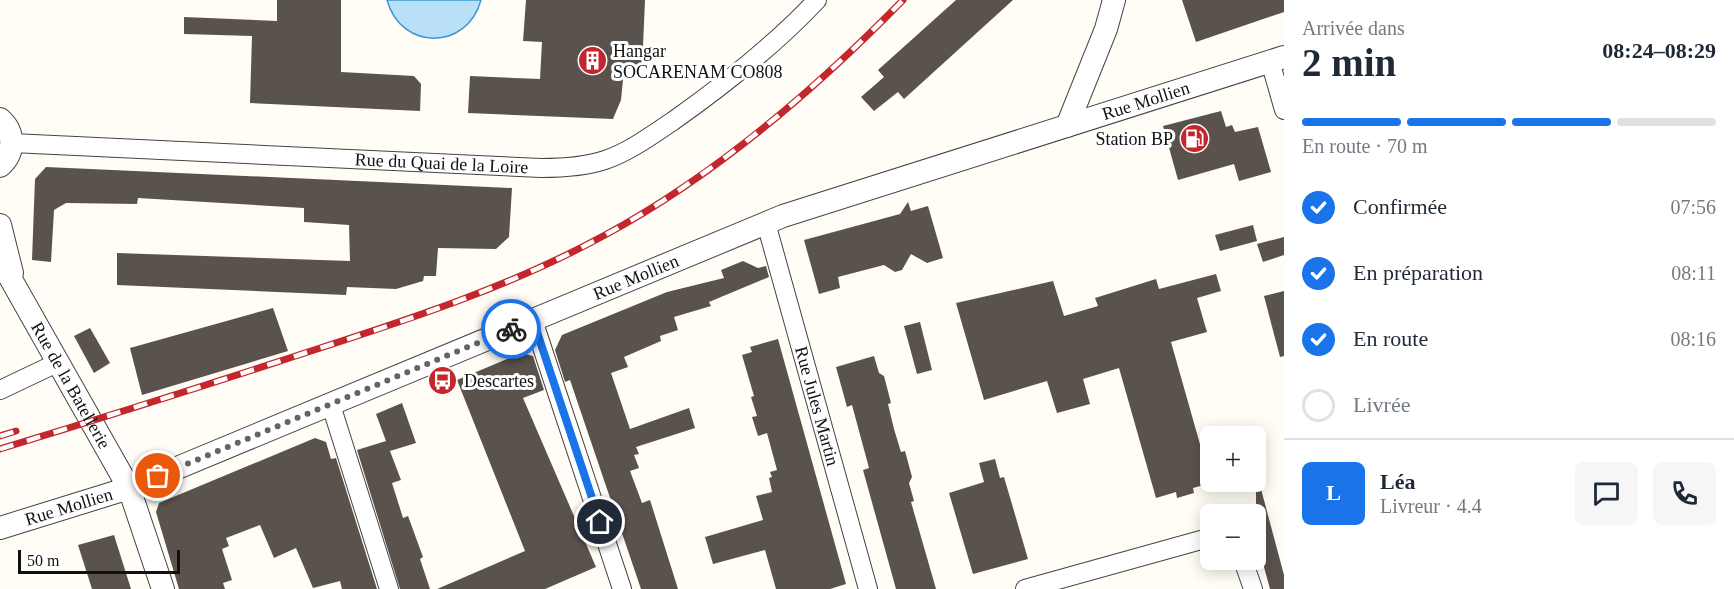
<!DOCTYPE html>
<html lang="fr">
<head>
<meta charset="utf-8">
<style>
  :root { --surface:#fff; --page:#f6f6f7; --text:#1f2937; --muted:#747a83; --line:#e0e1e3; --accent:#1a73e8 }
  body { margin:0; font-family:Georgia,serif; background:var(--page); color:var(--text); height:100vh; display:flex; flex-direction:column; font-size:22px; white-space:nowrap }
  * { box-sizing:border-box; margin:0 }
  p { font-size:20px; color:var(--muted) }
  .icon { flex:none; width:33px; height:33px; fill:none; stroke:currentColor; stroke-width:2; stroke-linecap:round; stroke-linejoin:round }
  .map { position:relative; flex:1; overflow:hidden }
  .side { display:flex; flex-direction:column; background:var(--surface); width:450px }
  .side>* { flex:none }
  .buttons { position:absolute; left:1200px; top:426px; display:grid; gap:12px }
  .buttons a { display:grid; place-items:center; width:66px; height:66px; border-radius:9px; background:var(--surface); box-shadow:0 3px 15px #0003; font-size:30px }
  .scale { position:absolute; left:18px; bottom:15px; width:162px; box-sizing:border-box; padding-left:6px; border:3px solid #111; border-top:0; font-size:16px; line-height:21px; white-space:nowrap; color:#111; -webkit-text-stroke:4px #fff; paint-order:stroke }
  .pin { position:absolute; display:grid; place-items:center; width:51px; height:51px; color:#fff; margin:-26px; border:3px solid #fff; border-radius:50%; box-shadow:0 2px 6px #0007 }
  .courier { position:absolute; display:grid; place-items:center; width:60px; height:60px; margin:-30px; border:4px solid #1a73e8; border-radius:50%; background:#fff; color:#222; box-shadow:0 2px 8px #0007 }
  .overview em { font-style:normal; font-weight:700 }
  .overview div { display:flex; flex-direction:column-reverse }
  .overview { display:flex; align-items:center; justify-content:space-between; height:102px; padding:0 18px }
  h1 { font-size:39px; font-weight:700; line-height:45px }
  .bar { display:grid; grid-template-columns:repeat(4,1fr); gap:9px 6px; align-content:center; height:72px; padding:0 18px }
  .bar i { height:8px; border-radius:4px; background:var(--line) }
  .bar .selected { background:var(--accent) }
  .bar p { grid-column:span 4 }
  .line { display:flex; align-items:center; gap:15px; padding:0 18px; border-top:2px solid var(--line) }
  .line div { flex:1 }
  .round { display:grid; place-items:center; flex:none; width:63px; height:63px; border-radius:9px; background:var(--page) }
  ol { padding:0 18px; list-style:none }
  li { display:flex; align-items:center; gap:18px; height:66px }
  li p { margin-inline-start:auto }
  li .icon { padding:6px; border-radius:50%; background:var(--accent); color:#fff; stroke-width:4 }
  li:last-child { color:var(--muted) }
  li i { width:33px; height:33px; border:3px solid var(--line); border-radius:50% }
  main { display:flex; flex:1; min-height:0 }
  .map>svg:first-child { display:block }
  .water { fill:#b9e0f7; stroke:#3f96cf; stroke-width:1.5 }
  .building { fill:#5a524d }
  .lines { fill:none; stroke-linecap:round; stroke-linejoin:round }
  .minor-casing { stroke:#444; stroke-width:20 }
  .tertiary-casing { stroke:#444; stroke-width:24 }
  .minor { stroke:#fff; stroke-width:18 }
  .tertiary { stroke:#fff; stroke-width:22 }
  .rail-casing { stroke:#c4262e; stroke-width:7 }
  .rail { stroke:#fff; stroke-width:4.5; stroke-dasharray:14; stroke-linecap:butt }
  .done { stroke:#646461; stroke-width:6; stroke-dasharray:0 10.8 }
  .route { stroke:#1a73e8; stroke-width:8 }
  .labels { text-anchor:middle; stroke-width:6; stroke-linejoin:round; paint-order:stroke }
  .poi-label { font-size:18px; fill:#111; stroke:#fff; text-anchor:start }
  .street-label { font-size:18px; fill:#111; stroke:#fff }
</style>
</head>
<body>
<main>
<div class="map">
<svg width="1284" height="589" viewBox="0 0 1284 589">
  <rect width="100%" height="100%" fill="#fffdf5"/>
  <path class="water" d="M 387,0 L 481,0 C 467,51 401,51 387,0 Z"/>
  <g class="building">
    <polygon points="277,0 341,0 341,72 414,76 421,84 420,111 250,103 252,36 184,34 184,17 277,21"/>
    <polygon points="526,0 645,0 642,69 624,69 621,100 613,119 468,113 470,76 540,79 542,42 523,41"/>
    <polygon points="956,0 1013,0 904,99 898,92 874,111 861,97 884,77 878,70"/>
    <polygon points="1182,0 1284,0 1284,12 1196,42"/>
    <polygon points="1221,111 1226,127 1232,125 1235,132 1258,127 1271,172 1239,181 1234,164 1178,180 1163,126"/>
    <polygon points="46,167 512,188 509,237 496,249 438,248 436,276 424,276 423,281 396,289 347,287 346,295 117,285 117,253 350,261 349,225 304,222 304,208 138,198 137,204 66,203 54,210 51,262 32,260 35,179"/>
    <polygon points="908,202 911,211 928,206 943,258 927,263 911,254 902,270 895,272 884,265 838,277 840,288 819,294 804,240 900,214"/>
    <polygon points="1253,225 1257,241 1220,251 1215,235"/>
    <polygon points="1284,237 1284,255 1263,262 1257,244"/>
    <polygon points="743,261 758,268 766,266 769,277 709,302 711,306 674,317 678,330 660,336 661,341 624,357 628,367 611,373 630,429 689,408 695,428 636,447 639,454 634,455 639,468 630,471 642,503 650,500 678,589 641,589 570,380 565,382 555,350 562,335 667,292 724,278 721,270"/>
    <polygon points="1216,274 1221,291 1197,298 1207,332 1171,342 1211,483 1193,488 1194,493 1177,498 1176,492 1156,498 1119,368 1083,379 1090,404 1057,413 1047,381 984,400 956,303 1053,281 1064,316 1098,306 1095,298 1156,279 1159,289"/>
    <polygon points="1284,291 1284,356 1280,357 1264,296"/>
    <polygon points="273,308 288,351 142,395 130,348"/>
    <polygon points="920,322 932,370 917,374 904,326"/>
    <polygon points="90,328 110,363 94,373 74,336"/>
    <polygon points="778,339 846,584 830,589 776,589 765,550 713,564 705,537 763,520 756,496 772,492 769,478 772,477 770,472 777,470 767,433 758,436 752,417 757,416 751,397 754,396 742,355 752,352 750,347"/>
    <polygon points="521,353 533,356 544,390 523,398 596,567 545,589 437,589 525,551 457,380"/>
    <polygon points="874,356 879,373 884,376 891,403 888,404 894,429 901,452 905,451 912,477 909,483 914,501 911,502 936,589 896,589 863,470 869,468 852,405 847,407 836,367"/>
    <polygon points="402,403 416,443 390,451 401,480 392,483 403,518 408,516 423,557 420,559 430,589 400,589 357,450 386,441 376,414"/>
    <polygon points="315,438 326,442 331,459 336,458 377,589 342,589 340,581 313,588 296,548 274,558 260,525 226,538 229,546 222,549 232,580 223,583 225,589 179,589 156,512 159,503"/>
    <polygon points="995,459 1000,478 1004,477 1028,559 973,574 949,493 984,482 979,463"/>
    <polygon points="1256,489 1261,489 1284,575 1284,589 1270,589 1256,538"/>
    <polygon points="114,535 131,589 92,589 78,545"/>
  </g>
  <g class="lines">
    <defs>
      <g id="minor">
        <polyline points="1270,61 1284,110"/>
        <path id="s1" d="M 12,143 L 541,168 C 563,168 584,167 605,160 C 629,152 652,135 673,121 C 724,85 774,46 817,0"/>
        <path id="s2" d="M 766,223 L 868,589"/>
        <polyline points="533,320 622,589"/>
        <polyline points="0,390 59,362"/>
        <polyline points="331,405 389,589"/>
        <polyline points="1243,560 1253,589"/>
        <polyline points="1025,589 1201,540 1210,539"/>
      </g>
      <g id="tertiary">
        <path d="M 0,119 C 15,132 15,153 0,166"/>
        <polyline points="1067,126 1106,29 1114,0"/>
        <polyline points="0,225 12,273"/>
        <path id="s3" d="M 0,260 L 129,488 L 163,589"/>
        <path id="s4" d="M 0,528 L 129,488 L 783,216 L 1284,57"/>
      </g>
    </defs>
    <use href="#minor" class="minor-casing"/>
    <use href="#tertiary" class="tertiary-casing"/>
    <use href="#minor" class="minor"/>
    <use href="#tertiary" class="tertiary"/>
    <defs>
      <g id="rail">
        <polyline points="0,436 16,431"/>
        <path d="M 0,449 C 105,417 210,384 314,350 C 413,318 514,285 605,235 C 714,176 817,88 903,0"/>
      </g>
    </defs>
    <use href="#rail" class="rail-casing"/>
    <use href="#rail" class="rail"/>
  </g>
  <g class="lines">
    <polyline class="done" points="158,476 511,329"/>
    <polyline class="route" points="511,329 533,320 600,522"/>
  </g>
  <defs>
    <symbol id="building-disc" viewBox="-11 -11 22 22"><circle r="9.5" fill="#c4262e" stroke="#fff"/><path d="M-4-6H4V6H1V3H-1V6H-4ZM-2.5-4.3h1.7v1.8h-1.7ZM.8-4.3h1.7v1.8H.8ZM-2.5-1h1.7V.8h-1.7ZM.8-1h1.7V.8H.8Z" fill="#fff"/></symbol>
    <symbol id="fuel-disc" viewBox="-11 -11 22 22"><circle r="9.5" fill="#c4262e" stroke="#fff"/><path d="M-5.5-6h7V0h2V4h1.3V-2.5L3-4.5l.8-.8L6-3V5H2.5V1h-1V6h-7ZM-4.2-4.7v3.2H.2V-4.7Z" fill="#fff"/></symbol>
    <symbol id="bus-disc" viewBox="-11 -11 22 22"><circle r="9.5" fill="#c4262e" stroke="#fff"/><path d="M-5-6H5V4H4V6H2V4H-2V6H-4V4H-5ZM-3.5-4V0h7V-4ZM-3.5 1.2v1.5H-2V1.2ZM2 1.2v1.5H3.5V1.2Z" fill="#fff"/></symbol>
  </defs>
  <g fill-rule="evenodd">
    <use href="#building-disc" x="576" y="44" width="33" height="33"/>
    <use href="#fuel-disc" x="1178" y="122" width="33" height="33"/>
    <use href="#bus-disc" x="426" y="364" width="33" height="33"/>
  </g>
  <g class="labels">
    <g class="poi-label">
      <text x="613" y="57">Hangar<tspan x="613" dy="21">SOCARENAM CO808</tspan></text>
      <text x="1173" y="145" text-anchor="end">Station BP</text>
      <text x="464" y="387">Descartes</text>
    </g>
    <g class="street-label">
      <text dy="6" stroke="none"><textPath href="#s4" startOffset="1224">Rue Mollien</textPath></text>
      <text dy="6" stroke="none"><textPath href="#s1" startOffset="430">Rue du Quai de la Loire</textPath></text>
      <text dy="6" stroke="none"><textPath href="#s4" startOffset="684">Rue Mollien</textPath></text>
      <text dy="6" stroke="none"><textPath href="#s3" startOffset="144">Rue de la Batellerie</textPath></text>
      <text dy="6" stroke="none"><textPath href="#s2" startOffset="190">Rue Jules Martin</textPath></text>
      <text dy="6" stroke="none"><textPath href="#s4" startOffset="72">Rue Mollien</textPath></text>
    </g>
  </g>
</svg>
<div class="buttons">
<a>+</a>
<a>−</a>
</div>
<div class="scale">50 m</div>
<div class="pin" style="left:158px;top:476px;background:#ea580c"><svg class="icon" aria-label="bag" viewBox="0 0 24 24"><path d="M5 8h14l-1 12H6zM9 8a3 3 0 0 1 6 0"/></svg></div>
<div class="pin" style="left:600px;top:522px;background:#1f2937"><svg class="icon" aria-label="home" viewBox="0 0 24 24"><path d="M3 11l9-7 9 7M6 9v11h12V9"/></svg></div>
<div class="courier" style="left:511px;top:329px"><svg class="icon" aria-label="bike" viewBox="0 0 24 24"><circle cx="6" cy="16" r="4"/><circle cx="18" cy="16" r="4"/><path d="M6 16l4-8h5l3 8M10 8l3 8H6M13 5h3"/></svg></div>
</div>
<section class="side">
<div class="overview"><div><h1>2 min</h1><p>Arrivée dans</p></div><em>08:24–08:29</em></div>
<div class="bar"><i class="selected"></i><i class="selected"></i><i class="selected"></i><i></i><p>En route · 70 m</p></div>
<ol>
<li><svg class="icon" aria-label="check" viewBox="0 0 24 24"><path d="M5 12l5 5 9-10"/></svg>Confirmée<p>07:56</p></li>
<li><svg class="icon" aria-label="check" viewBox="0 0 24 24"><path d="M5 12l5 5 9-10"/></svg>En préparation<p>08:11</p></li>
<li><svg class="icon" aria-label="check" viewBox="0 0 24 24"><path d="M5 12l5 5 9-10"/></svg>En route<p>08:16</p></li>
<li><i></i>Livrée</li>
</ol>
<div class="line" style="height:108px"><b class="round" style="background:var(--accent);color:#fff">L</b><div><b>Léa</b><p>Livreur · 4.4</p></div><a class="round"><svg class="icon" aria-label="chat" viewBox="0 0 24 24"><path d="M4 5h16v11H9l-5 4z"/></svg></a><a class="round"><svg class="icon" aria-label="phone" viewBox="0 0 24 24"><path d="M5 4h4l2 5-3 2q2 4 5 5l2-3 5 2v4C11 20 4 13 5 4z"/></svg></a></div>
</section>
</main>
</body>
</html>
